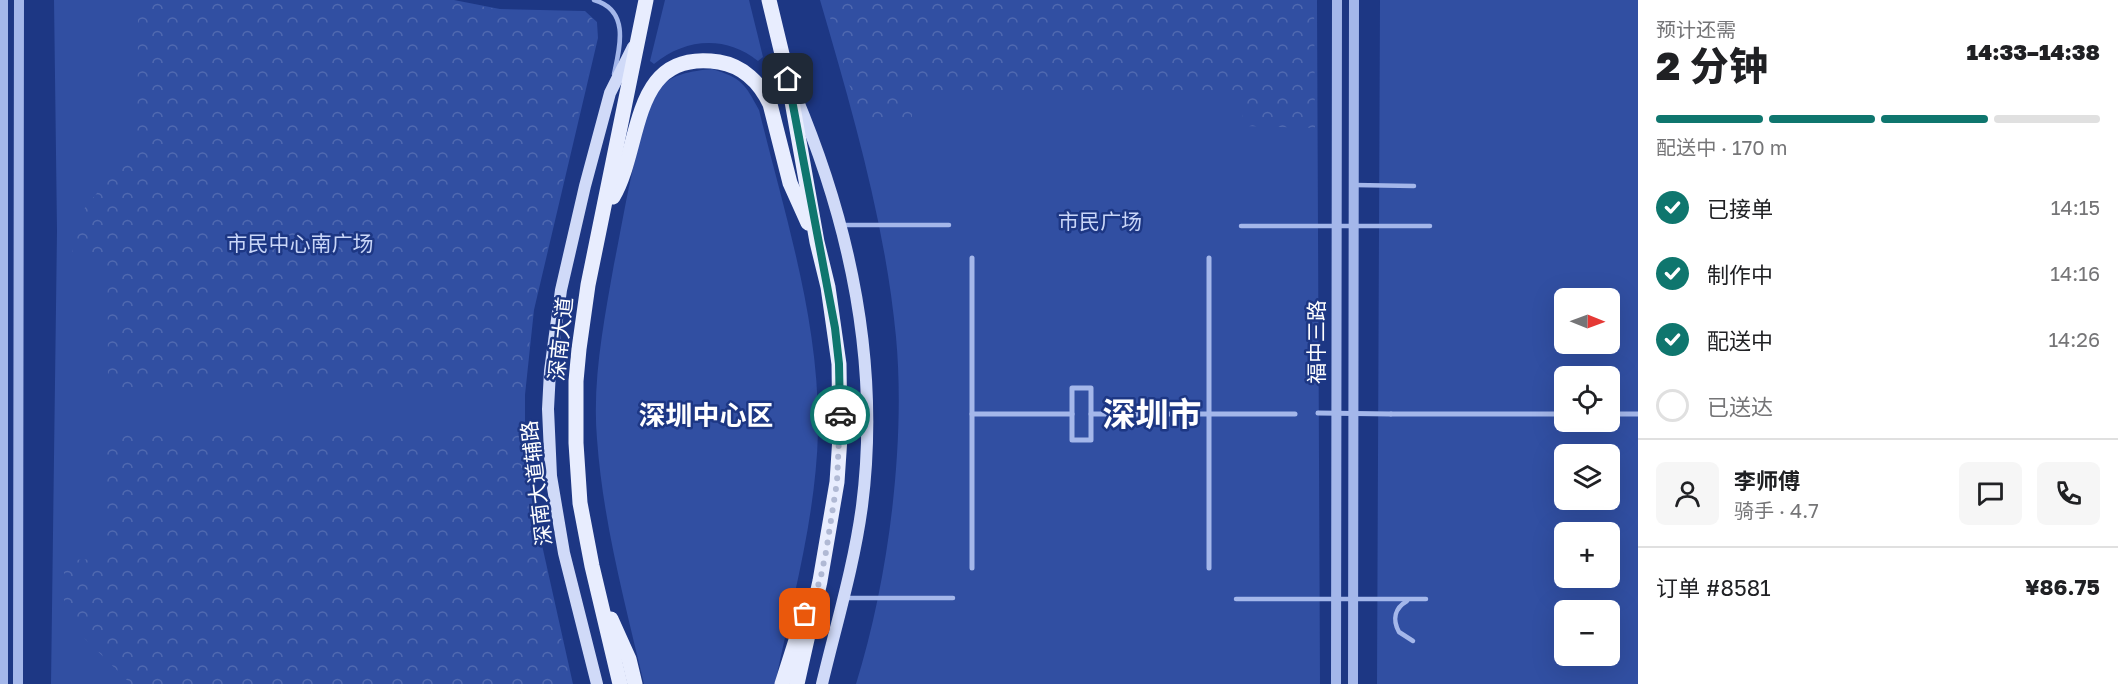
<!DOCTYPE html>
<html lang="zh">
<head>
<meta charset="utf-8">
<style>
  :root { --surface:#fff; --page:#f6f6f6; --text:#202124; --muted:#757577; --line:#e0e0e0; --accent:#0f766e }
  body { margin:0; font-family:"Golos Text","Noto Sans SC",sans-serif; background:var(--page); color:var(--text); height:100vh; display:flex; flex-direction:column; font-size:22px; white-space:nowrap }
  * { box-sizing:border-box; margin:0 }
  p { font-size:20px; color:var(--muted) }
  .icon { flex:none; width:33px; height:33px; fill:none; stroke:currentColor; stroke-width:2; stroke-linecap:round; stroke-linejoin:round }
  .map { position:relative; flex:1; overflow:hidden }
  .details { display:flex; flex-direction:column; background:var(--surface); width:480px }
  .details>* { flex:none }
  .needle { width:39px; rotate:91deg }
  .fabs { position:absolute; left:1554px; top:288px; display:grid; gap:12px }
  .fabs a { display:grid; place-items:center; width:66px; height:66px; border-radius:9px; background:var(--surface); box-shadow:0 6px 24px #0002; font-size:30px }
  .pin { position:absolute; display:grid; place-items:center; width:51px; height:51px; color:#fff; margin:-26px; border-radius:12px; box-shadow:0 3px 9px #0006 }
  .courier { position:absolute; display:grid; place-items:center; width:60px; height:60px; margin:-30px; border:4px solid #0f766e; border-radius:50%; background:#fff; color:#222; box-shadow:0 2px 8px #0007 }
  .headline em { font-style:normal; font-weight:800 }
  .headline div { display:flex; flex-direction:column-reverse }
  .headline { display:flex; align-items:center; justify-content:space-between; height:102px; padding:0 18px }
  h1 { font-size:39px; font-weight:800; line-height:45px }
  .bar { display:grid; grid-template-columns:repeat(4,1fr); gap:9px 6px; align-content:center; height:72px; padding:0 18px }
  .bar i { height:8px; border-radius:4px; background:var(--line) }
  .bar .on { background:var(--accent) }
  .bar p { grid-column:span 4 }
  .line { display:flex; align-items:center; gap:15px; padding:0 18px; border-top:2px solid var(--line) }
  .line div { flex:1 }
  .round { display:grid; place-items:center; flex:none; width:63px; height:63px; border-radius:9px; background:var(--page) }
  ol { padding:0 18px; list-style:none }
  li { display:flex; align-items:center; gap:18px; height:66px }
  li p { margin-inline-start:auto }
  li .icon { padding:6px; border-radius:50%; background:var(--accent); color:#fff; stroke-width:4 }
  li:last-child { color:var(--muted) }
  li i { width:33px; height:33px; border:3px solid var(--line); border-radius:50% }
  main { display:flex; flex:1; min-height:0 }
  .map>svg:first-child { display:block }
  .green { fill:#314fa2; fill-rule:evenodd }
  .forest { fill:url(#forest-crowns) }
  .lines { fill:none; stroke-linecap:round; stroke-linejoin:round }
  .service { stroke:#a4b7ea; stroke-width:4.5 }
  .pedestrian { stroke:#a4b7ea; stroke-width:5 }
  .tertiary { stroke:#a4b7ea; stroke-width:10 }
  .secondary { stroke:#d0daf8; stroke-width:12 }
  .primary { stroke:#e8edfe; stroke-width:15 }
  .pedestrian-bridge { stroke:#a4b7ea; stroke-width:5 }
  .done { stroke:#b0b9d4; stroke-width:6; stroke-dasharray:0 10.8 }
  .route { stroke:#0f766e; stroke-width:8 }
  .labels { text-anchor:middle; stroke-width:5; stroke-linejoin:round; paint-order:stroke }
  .park-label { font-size:21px; fill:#c9d6f8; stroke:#1d3784 }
  .street-label { font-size:21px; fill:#fff; stroke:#1d3784 }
  .district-label { font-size:27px; font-weight:bold; fill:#fff; stroke:#1d3784 }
  .town-label { font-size:33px; font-weight:bold; fill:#fff; stroke:#1d3784 }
</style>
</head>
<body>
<main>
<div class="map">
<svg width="1638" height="684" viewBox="0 0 1638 684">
  <defs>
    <pattern id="forest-crowns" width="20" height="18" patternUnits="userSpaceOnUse" patternTransform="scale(1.5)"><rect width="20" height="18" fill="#314fa2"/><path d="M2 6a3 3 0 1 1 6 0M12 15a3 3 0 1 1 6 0" fill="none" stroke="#5069b0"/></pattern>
  </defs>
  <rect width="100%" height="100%" fill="#1d3784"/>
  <g class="green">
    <polygon points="54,0 454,0 500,9 585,11 597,22 598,38 534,310 525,395 525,433 528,471 534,509 573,684 51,684 57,231"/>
    <path d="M 665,0 L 749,0 L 763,57 L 758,61 C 726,35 685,38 654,64 L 650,61 Z"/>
    <path d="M 820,0 L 1317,0 L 1320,684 L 856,684 C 888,581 906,445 896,337 C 885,222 852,110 820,0 Z"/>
    <path d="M 1380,0 L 1638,0 L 1638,684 L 1377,684 ZM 1564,298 L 1610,298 L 1610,344 L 1564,344 ZM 1564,376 L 1610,376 L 1610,422 L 1564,422 ZM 1564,454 L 1610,454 L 1610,500 L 1564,500 ZM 1564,532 L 1610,532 L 1610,578 L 1564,578 ZM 1564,610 L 1610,610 L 1610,656 L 1564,656 Z"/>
    <path d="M 712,69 C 742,78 745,84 759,110 C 785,216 820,322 818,432 C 816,517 792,601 775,684 L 644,684 C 625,603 603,522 597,439 C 592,381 604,321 614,264 C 622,225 628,186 638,148 C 642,130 645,107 656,92 C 669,74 692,71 712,69 Z"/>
  </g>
  <g class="forest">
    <polygon points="153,0 448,0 500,10 585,12 596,22 596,37 533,310 524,395 285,390 108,394 107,260 72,259 75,220 137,144 138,6"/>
    <polygon points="825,0 1314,0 1315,128 1243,126 1242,91 912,94 912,122 871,126 860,122"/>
    <polygon points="106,430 520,431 524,433 533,509 571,684 131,684 68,622 64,612 64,560 106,559"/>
  </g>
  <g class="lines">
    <g class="service">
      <path d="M 594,0 C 630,10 620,47 614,74"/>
      <polyline points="1354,185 1414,186"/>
      <polyline points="841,225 949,225"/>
      <polyline points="1241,226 1430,226"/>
      <polyline points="846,598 953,598"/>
      <polyline points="1236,599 1426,599"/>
      <path d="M 1407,601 C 1395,608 1392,619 1399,632 L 1413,641"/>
    </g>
    <g class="pedestrian">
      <polyline points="972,258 972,568"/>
      <polyline points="1209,258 1209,568"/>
      <rect x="1072" y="388" width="19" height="52"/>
      <polyline points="972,414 1072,414"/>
      <polyline points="1091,414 1295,414"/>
      <polyline points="1391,414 1564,414"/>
      <polyline points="1610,414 1638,414"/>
    </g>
    <g class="tertiary">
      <polyline points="3,0 3,684"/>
      <polyline points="18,684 19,0"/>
      <polyline points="1336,684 1337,0"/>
      <polyline points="1353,684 1354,0"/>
    </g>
    <g class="secondary">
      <path d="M 795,94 C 850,224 880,365 862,506 C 854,566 836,625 822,684"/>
      <polyline points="597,684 564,553 551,476 548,409 550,371 561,290 585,186 610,93 633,47"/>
    </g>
    <g class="primary">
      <polyline points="769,0 788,79 817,242 828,287 839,364 840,437 837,482 820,581 797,684"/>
      <path d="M 613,197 C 643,146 629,48 719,62 C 743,66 760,83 770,104 L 790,183 L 808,223"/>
      <polyline points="611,619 629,659 635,684"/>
      <polyline points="620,684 592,566 580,503 576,443 576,381 579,349 588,285 646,0"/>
      <polyline points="782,684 804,615"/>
    </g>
    <polyline class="pedestrian-bridge" points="1318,413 1391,414"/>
  </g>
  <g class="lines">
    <polyline class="done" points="805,614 820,581 826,552 837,482 840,415"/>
    <polyline class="route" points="788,79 835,328 839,364 840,415"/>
  </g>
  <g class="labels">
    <g class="park-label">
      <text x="1100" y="229">市民广场</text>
      <text x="300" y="251">市民中心南广场</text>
    </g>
    <g class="street-label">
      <text transform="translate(561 339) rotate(-84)" y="7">深南大道</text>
      <text transform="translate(1317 342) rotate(-90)" y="7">福中三路</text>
      <text transform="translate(537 483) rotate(-97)" y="7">深南大道辅路</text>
    </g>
    <g class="district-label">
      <text x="706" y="425">深圳中心区</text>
    </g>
    <g class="town-label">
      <text x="1152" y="426">深圳市</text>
    </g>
  </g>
</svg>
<div class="fabs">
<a><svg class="needle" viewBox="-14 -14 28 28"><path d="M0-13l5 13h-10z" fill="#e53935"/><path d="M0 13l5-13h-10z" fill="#757577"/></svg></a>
<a><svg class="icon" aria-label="locate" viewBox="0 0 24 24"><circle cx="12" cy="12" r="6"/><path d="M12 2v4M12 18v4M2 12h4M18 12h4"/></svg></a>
<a><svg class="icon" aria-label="layers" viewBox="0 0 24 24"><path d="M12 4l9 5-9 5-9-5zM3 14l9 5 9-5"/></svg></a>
<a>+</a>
<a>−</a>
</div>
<div class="pin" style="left:805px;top:614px;background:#ea580c"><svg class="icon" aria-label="bag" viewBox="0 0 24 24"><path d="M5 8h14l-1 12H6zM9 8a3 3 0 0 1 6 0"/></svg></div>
<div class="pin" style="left:788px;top:79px;background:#1f2937"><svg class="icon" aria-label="home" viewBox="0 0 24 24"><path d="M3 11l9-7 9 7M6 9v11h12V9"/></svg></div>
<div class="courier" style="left:840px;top:415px"><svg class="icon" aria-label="car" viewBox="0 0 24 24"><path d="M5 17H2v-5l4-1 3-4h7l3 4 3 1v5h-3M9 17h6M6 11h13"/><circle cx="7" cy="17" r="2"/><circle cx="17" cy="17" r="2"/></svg></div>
</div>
<section class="details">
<div class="headline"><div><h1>2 分钟</h1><p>预计还需</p></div><em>14:33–14:38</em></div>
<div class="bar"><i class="on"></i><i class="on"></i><i class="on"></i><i></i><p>配送中 · 170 m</p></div>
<ol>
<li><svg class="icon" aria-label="check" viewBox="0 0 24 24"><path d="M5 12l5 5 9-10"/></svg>已接单<p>14:15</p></li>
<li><svg class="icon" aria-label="check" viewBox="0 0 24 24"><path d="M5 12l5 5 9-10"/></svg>制作中<p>14:16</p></li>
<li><svg class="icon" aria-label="check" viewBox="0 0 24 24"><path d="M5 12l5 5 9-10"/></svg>配送中<p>14:26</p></li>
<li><i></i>已送达</li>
</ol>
<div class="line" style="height:108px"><a class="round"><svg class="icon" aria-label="person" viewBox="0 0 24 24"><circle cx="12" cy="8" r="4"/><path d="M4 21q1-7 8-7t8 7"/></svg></a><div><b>李师傅</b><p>骑手 · 4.7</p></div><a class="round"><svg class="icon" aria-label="chat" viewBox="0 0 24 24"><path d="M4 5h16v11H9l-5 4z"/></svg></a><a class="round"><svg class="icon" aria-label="phone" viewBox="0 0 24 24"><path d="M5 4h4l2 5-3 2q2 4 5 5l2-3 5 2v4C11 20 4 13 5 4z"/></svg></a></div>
<div class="line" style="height:78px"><div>订单 #8581</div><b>¥86.75</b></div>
</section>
</main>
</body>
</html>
